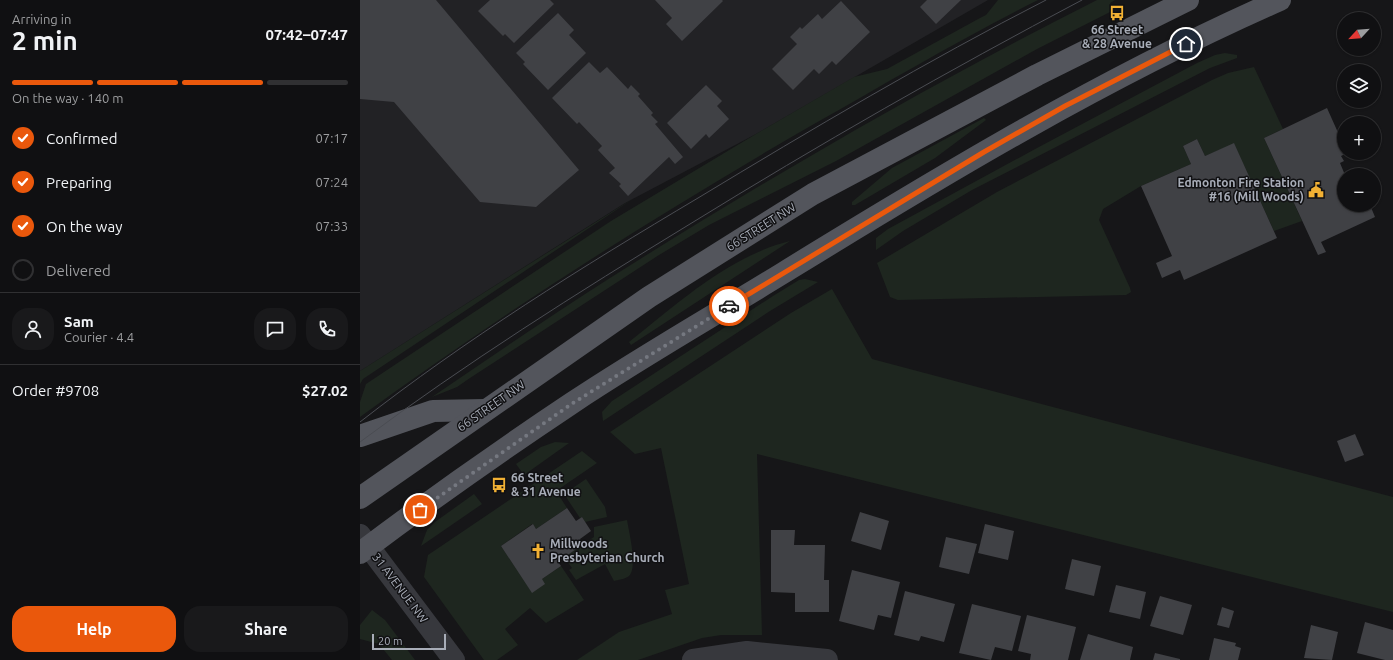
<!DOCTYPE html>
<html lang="en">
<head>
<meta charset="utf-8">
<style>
  :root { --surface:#101012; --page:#19191b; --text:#f1f3f6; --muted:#9c9d9f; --line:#303032; --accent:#ea580c }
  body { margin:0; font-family:Ubuntu,sans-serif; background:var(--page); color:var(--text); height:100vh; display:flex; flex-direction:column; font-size:15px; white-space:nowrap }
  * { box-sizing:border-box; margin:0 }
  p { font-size:13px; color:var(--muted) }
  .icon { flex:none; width:22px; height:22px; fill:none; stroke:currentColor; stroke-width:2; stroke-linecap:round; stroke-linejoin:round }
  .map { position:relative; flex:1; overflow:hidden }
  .sheet { display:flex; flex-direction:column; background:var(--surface); width:360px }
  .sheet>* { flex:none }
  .needle { width:26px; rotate:244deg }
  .buttons { position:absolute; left:977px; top:12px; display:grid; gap:8px }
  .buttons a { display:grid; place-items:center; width:44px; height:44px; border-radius:50%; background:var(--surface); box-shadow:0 1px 3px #0004,0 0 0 1px var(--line); font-size:20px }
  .scale { position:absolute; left:12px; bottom:10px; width:74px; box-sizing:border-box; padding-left:4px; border:2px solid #a8adb8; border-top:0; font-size:11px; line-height:14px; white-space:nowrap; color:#a8adb8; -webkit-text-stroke:3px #111113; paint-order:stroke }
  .pin { position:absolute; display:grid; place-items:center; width:34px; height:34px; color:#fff; margin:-17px; border:2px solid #fff; border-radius:50%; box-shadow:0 1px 4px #0007 }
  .courier { position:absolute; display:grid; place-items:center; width:40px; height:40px; margin:-20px; border:3px solid #ea580c; border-radius:50%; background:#fff; color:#222; box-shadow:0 1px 5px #0007 }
  .head em { font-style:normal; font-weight:700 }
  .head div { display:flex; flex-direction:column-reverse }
  .head { display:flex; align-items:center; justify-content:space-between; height:68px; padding:0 12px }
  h1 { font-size:26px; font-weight:700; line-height:30px }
  .bar { display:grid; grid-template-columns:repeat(4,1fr); gap:6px 4px; align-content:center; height:48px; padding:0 12px }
  .bar i { height:5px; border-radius:3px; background:var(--line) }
  .bar .selected { background:var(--accent) }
  .bar p { grid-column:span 4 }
  .line { display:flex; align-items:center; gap:10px; padding:0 12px; border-top:1px solid var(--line) }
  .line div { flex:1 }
  .round { display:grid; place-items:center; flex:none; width:42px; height:42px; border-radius:16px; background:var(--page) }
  ol { padding:0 12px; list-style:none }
  li { display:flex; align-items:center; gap:12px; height:44px }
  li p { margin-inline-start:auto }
  li .icon { padding:4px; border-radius:50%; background:var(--accent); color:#fff; stroke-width:4 }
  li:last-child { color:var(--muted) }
  li i { width:22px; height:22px; border:2px solid var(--line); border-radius:50% }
  .action { display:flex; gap:8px; margin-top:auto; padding:8px 12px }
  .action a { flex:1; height:46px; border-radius:16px; background:var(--accent); color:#fff; font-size:16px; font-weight:700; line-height:46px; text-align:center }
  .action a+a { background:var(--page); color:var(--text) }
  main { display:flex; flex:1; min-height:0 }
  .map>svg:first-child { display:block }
  .built { fill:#222225 }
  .green { fill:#1e261f }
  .building { fill:#404145 }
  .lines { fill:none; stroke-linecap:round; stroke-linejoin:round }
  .minor { stroke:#37383d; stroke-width:22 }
  .major { stroke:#53555c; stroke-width:22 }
  .tram { stroke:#4a4c52; stroke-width:1 }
  .done { stroke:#757880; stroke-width:4; stroke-dasharray:0 7.2 }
  .route { stroke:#ea580c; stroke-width:5 }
  .labels { text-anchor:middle; stroke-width:3; stroke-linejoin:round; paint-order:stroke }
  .poi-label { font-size:12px; font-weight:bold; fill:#a8adb8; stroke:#111113; text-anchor:start }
  .street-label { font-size:12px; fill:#a8adb8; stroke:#111113 }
</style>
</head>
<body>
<main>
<section class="sheet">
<div class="head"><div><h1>2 min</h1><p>Arriving in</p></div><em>07:42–07:47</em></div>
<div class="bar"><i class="selected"></i><i class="selected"></i><i class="selected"></i><i></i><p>On the way · 140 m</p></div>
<ol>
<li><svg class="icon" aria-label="check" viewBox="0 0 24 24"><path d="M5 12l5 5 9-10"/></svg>Confirmed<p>07:17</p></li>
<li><svg class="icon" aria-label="check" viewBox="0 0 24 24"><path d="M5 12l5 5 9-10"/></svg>Preparing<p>07:24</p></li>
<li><svg class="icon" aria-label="check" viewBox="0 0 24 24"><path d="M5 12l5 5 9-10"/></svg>On the way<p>07:33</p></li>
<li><i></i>Delivered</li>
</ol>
<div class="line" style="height:72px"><a class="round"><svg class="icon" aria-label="person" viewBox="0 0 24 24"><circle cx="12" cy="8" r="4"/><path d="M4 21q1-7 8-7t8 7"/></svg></a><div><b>Sam</b><p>Courier · 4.4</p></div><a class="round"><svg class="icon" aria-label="chat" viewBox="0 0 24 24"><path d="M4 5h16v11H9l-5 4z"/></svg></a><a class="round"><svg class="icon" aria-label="phone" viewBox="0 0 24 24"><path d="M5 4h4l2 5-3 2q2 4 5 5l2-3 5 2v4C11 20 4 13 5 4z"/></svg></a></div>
<div class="line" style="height:52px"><div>Order #9708</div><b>$27.02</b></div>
<div class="action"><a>Help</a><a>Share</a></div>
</section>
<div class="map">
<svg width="1033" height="660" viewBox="0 0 1033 660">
  <rect width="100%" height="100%" fill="#161618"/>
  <polygon class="built" points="0,0 628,0 396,134 265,203 0,371"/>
  <g class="green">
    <path d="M 638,0 L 678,0 C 602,38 528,82 454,124 C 298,214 145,311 0,417 L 0,402 L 6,384 L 251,221 L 396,134 L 494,77 L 527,69 L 620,18 L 626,15 Z"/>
    <path d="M 737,0 L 755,0 L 750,3 L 754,10 L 677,49 L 476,161 L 349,225 L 299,255 L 110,378 L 97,387 L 72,397 C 131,357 190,316 250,278 C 408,178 570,84 737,0 Z"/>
    <polygon points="865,53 877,55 877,58 850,68 612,190 543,231 516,250 516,238 528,229 677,148 837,63 855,55"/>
    <polygon points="894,67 923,129 904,138 942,221 914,231 874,144 845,156 837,139 823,146 831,164 781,186 743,209 739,220 770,288 771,292 766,295 538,300 530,297 517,263 637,192 852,80 868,73"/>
    <polygon points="624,118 626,120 575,158 495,205 492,205 492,202 532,168"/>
    <polygon points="274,198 3,379 0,384 0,371"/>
    <path d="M 430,241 L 271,345 L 269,342 C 317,304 369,256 430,241 Z"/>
    <polygon points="445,279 458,282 410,311 243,421 242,412 252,401 413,296 439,280"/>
    <polygon points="472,289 512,359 1033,497 1033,612 397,454 402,635 361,635 342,638 278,660 217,660 259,632 312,614 305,590 329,584 301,448 275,454 250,432 431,313"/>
    <polygon points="195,442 209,443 164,475 156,464 181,447"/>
    <polygon points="222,451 237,463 196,491 207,508 176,529 172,524 141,546 172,592 182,579 201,566 224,600 186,623 170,608 145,629 158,645 137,660 124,660 64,577 68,555"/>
    <polygon points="226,479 245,507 247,517 225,522 222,517 220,518 204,494"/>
    <polygon points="114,494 122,504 61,546 67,530 75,522"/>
    <path d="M 267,520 C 269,532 278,568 269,576 C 265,579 258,580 254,581 L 245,564 L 216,580 L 209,570 L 212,568 L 204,557 L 234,537 L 234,527 Z"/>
    <polygon points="12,610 25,620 55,660 32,660 19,644 0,639 0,625"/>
  </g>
  <g class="building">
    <polygon points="0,0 76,0 219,170 176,207 120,202 34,102 0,99"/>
    <polygon points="130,0 190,0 194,4 154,43 145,34 143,36 118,11"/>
    <polygon points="295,0 362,0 363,1 322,41 306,24 312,18"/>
    <polygon points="567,0 601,0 576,24 560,7"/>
    <polygon points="481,1 510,32 476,65 472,61 459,74 454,69 433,90 412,69 437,44 430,37 440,27 442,29 458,14 462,19"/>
    <polygon points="198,13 214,30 209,35 226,53 188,90 163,64 165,62 156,53"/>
    <polygon points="229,62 240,73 247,67 268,89 271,85 280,94 278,96 293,113 291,115 298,122 295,124 323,157 315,164 309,157 268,196 259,186 261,184 249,173 255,168 238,150 242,146 219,122 217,124 192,98"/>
    <polygon points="346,85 362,101 357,106 369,119 349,138 346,134 331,149 307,123"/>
    <polygon points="967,108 984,146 984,153 987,153 981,156 984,161 980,163 985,175 984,175 984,205 1010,205 1015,217 961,242 966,252 958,255 904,138"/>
    <polygon points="837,139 845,156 874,143 917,238 824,280 820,270 802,278 796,263 812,256 781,186 831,164 823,146"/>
    <polygon points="995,434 1004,455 985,462 977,441"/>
    <polygon points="207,508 216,521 222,517 231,531 220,539 223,544 198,562 201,566 182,579 185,584 172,593 141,546 173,524 176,529"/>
    <polygon points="500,512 529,521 521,550 491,541"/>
    <polygon points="625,524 654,531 648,560 618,553"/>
    <polygon points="411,530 435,530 434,545 465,545 464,580 469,580 469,612 435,612 435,593 411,592"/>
    <polygon points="586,537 617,544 609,574 579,567"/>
    <polygon points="712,559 741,566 734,596 705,589"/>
    <polygon points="492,570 540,582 531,618 518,615 514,630 479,621"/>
    <polygon points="756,585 786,592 780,619 749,612"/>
    <polygon points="545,591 595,604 584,642 561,636 559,641 534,635"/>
    <polygon points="800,596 832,605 823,635 790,626"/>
    <polygon points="612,604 661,616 652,651 635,647 631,660 599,653"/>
    <polygon points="862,607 874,611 869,628 857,625"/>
    <polygon points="667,615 716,627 708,660 670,660 671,654 658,651"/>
    <polygon points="1005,622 1033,630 1033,660 1025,660 997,653"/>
    <polygon points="951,625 978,632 972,660 944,658"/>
    <polygon points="728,634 773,647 770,660 720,660"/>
    <polygon points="854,638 876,643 875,646 881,648 878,660 849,660"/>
    <polygon points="795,653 820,659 820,660 793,660"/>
  </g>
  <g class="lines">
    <g class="minor">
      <polyline points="0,535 94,660"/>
      <polyline points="333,660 387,652 467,660"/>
    </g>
    <g class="major">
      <polyline points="0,436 73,411 125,410"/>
      <polyline points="0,498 289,297 453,194 677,75 828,0"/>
      <path d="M 0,553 C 69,501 140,451 212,403 C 281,357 353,316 423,273 C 584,174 747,76 920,0"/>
    </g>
    <g class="tram">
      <path d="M 0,422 C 106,339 222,267 338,198 C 452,129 567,61 686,0"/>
      <path d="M 0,442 C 106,363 217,293 330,224 C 458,145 589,70 722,0"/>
    </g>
  </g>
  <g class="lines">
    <polyline class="done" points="60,510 213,403 369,306"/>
    <polyline class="route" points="369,306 624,152 705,106 826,44"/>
  </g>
  <defs>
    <symbol id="bus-bare" viewBox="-9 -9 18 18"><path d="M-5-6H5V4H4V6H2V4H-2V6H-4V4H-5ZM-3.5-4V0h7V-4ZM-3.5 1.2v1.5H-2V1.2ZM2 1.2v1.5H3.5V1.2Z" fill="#f2b134" stroke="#111113" stroke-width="2.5" paint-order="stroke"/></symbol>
    <symbol id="civic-bare" viewBox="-9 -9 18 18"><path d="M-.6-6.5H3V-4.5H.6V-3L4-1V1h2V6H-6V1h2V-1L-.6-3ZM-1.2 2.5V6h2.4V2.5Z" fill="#f2b134" stroke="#111113" stroke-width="2.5" paint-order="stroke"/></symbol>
    <symbol id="church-bare" viewBox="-9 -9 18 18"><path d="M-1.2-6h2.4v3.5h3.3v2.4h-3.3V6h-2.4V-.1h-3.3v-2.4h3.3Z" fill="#f2b134" stroke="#111113" stroke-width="2.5" paint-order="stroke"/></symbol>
  </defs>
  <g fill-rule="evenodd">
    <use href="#bus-bare" x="746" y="2" width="22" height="22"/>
    <use href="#civic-bare" x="945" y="179" width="22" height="22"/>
    <use href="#bus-bare" x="128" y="474" width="22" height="22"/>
    <use href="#church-bare" x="167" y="540" width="22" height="22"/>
  </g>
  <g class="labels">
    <g class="poi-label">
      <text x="757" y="34" text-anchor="middle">66 Street<tspan x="757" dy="14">&amp; 28 Avenue</tspan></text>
      <text x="944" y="187" text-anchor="end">Edmonton Fire Station<tspan x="944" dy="14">#16 (Mill Woods)</tspan></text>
      <text x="151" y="482">66 Street<tspan x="151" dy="14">&amp; 31 Avenue</tspan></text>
      <text x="190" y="548">Millwoods<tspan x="190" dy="14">Presbyterian Church</tspan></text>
    </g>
    <g class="street-label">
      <text transform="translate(401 227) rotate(-32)" y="4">66 STREET NW</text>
      <text transform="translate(131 406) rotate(-35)" y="4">66 STREET NW</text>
      <text transform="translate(40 588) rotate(53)" y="4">31 AVENUE NW</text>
    </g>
  </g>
</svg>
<div class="buttons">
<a><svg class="needle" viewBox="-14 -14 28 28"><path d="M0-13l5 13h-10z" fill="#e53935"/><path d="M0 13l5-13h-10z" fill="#9c9d9f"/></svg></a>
<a><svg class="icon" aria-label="layers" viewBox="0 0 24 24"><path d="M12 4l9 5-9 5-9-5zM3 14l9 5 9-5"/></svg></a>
<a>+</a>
<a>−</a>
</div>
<div class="scale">20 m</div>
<div class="pin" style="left:60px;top:510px;background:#ea580c"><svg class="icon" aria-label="bag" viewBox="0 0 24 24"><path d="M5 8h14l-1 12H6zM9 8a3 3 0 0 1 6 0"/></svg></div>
<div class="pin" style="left:826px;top:44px;background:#1f2937"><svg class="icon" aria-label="home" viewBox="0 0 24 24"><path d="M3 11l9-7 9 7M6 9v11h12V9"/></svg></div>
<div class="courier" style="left:369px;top:306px"><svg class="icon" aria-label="car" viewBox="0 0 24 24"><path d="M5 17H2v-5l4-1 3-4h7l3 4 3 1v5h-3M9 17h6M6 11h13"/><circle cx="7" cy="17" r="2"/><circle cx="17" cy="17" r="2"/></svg></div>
</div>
</main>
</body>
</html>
